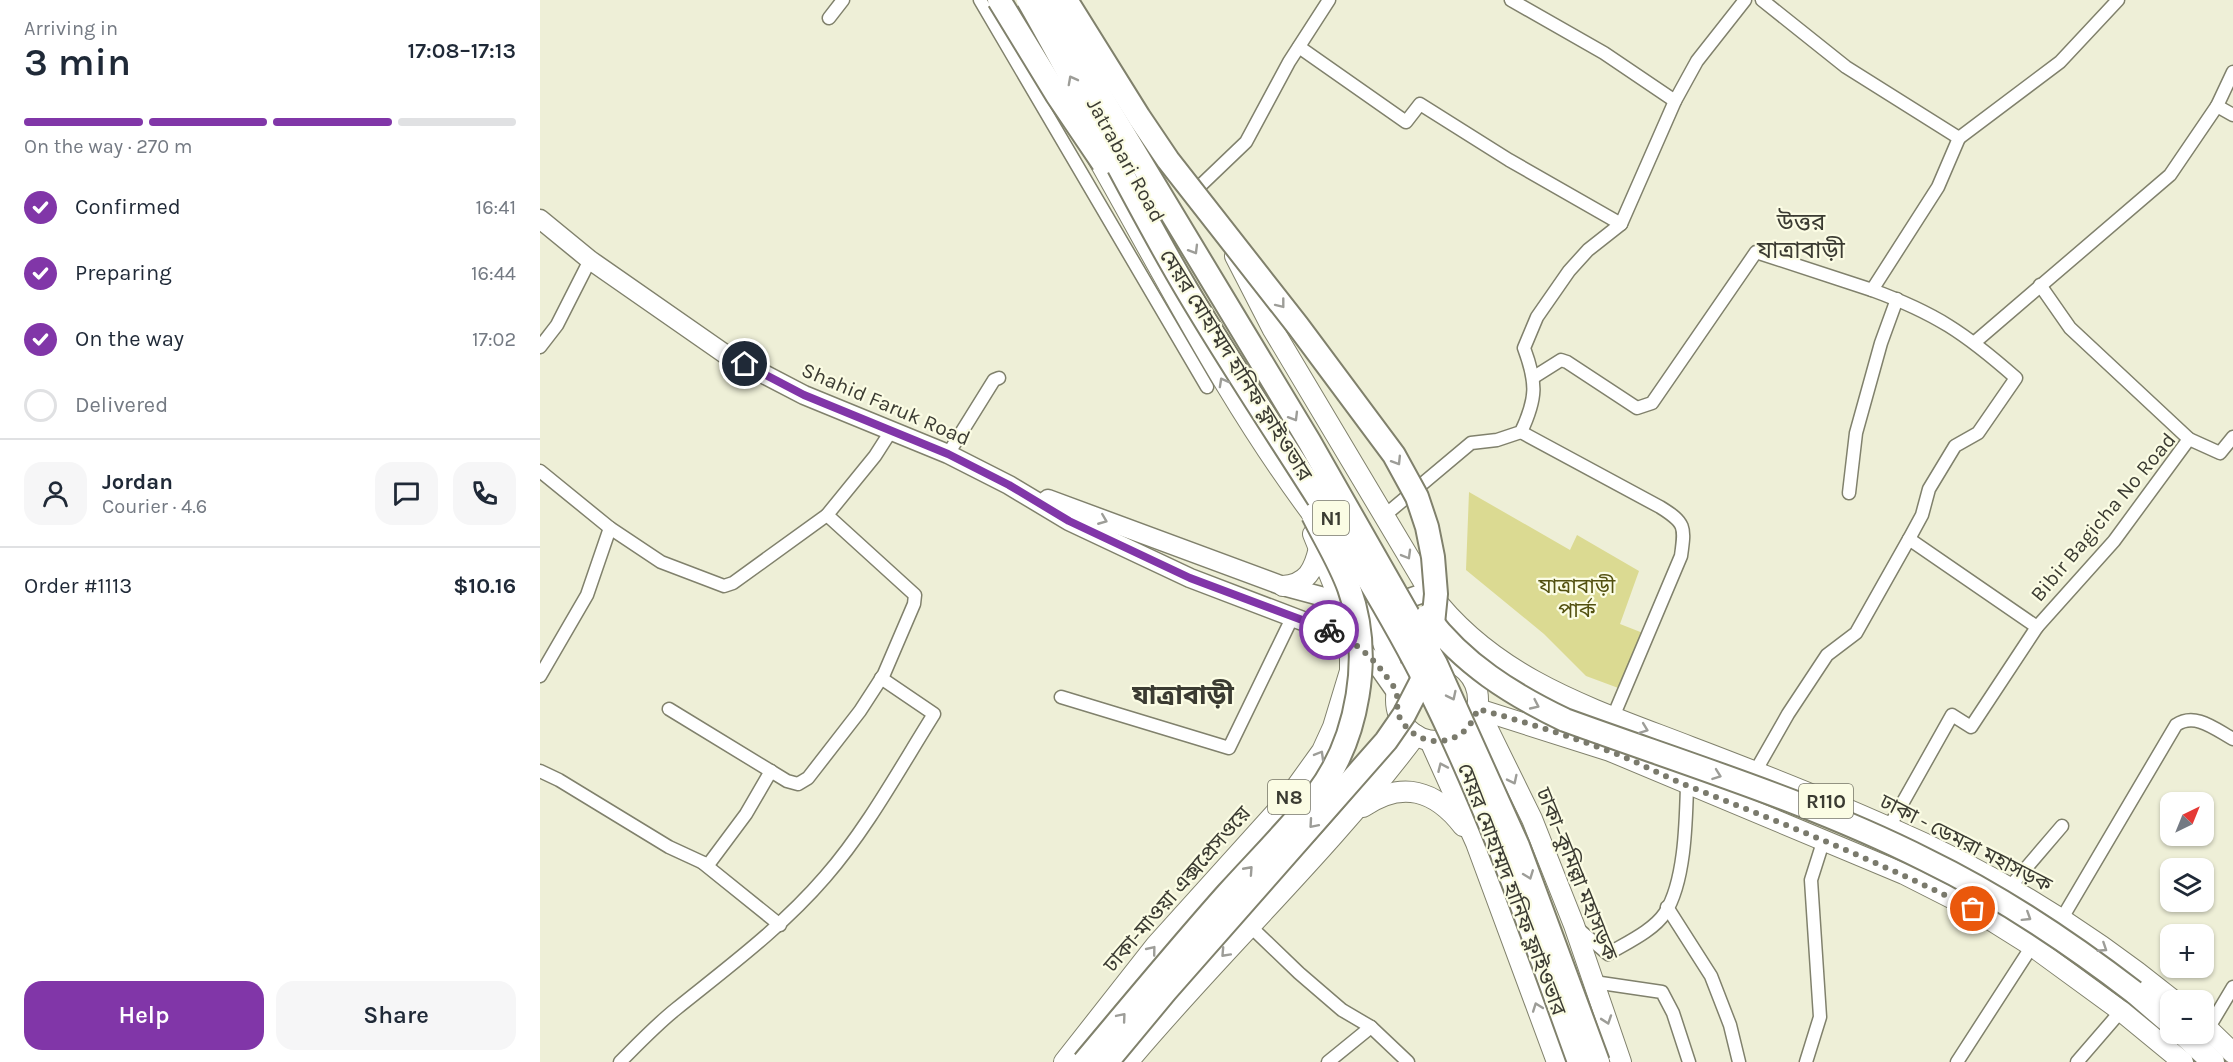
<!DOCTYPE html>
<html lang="en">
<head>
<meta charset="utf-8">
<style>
  :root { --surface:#fff; --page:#f6f6f7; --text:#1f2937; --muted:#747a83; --line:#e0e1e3; --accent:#8136a8 }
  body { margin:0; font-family:Karla,"Noto Sans Bengali",sans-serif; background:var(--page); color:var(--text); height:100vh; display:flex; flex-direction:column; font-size:22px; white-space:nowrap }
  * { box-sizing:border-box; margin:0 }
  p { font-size:20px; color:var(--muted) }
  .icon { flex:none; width:33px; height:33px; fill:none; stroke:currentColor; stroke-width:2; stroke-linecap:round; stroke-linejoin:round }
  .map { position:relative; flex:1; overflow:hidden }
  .details { display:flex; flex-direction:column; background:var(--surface); width:540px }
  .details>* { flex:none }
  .needle { width:39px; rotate:43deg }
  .buttons { position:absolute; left:1620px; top:792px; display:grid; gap:12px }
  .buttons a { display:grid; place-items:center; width:54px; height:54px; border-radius:12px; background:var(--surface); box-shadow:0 2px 4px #0004; font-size:30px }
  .pin { position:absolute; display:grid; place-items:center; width:51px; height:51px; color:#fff; margin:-26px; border:3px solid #fff; border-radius:50%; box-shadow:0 2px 6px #0007 }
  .courier { position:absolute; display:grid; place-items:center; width:60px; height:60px; margin:-30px; border:4px solid #8136a8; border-radius:50%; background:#fff; color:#222; box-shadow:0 2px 8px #0007 }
  .overview em { font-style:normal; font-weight:600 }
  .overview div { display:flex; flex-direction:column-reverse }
  .overview { display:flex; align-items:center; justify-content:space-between; height:102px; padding:0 24px }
  h1 { font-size:39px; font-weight:600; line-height:45px }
  .bar { display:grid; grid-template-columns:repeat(4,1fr); gap:9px 6px; align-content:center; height:72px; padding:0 24px }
  .bar i { height:8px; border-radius:4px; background:var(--line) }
  .bar .current { background:var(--accent) }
  .bar p { grid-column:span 4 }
  .line { display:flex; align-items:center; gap:15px; padding:0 24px; border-top:2px solid var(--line) }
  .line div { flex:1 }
  .round { display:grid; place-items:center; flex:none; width:63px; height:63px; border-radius:18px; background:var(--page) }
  ol { padding:0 24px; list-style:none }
  li { display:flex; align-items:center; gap:18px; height:66px }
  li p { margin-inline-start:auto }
  li .icon { padding:6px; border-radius:50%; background:var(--accent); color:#fff; stroke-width:4 }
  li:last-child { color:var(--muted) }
  li i { width:33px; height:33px; border:3px solid var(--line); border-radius:50% }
  .button { display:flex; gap:12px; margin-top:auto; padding:12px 24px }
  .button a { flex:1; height:69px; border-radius:18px; background:var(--accent); color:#fff; font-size:24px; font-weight:600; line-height:69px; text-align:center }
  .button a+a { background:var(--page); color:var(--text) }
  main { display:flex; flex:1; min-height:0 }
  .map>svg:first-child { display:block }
  .green { fill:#dbda92 }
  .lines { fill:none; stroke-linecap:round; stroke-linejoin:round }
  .street-casing { stroke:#80816c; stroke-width:15 }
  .secondary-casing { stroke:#80816c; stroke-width:21 }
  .primary-casing { stroke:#80816c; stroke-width:22 }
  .highway-casing { stroke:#80816c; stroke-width:26 }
  .street { stroke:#fff; stroke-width:12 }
  .secondary { stroke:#fff; stroke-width:18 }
  .primary { stroke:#fff; stroke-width:20 }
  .highway { stroke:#fff; stroke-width:22 }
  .highway-bridge-casing { stroke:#80816c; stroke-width:26; stroke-linecap:butt }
  .highway-bridge { stroke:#fff; stroke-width:22 }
  .oneway { stroke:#9d9d98 }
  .done { stroke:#7a7a6c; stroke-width:6; stroke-dasharray:0 10.8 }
  .route { stroke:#8136a8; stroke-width:8 }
  .labels { text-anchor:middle; stroke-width:4.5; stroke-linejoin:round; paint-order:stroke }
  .shield { fill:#fbfce4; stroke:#757567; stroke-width:1.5 }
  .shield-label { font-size:20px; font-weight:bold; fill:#3b3b32 }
  .street-label { font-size:21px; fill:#3b3b32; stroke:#fbfce4 }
  .park-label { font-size:21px; fill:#535110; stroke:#fbfce4 }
  .quarter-label { font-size:24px; fill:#3b3b32; stroke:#fbfce4 }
  .district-label { font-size:27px; font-weight:bold; fill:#3b3b32; stroke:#fbfce4 }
</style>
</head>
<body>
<main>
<section class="details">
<div class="overview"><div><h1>3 min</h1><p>Arriving in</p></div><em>17:08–17:13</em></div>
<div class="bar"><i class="current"></i><i class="current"></i><i class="current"></i><i></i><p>On the way · 270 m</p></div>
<ol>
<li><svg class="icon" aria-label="check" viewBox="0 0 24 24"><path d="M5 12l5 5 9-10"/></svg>Confirmed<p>16:41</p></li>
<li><svg class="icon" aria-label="check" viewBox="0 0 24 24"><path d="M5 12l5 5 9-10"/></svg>Preparing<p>16:44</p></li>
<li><svg class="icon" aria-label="check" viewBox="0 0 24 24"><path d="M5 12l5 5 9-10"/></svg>On the way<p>17:02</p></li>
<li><i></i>Delivered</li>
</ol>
<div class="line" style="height:108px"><a class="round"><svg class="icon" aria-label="person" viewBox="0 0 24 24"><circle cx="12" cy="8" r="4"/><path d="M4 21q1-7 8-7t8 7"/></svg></a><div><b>Jordan</b><p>Courier · 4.6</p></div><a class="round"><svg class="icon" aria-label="chat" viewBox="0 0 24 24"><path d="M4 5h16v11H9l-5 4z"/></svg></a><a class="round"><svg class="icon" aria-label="phone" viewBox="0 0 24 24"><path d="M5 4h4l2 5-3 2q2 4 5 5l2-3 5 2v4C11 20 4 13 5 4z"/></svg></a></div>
<div class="line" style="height:78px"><div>Order #1113</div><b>$10.16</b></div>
<div class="button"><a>Help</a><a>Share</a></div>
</section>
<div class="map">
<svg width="1693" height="1062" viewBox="0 0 1693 1062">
  <rect width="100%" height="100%" fill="#eeefd7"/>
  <polygon class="green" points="929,492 1030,550 1037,535 1099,571 1080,624 1103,633 1081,689 1046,676 1004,634 926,570"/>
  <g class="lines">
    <defs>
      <g id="street">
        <polyline points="440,0 667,387"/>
        <polyline points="971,0 1064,53 1135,101"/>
        <polyline points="1222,0 1306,67 1419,138 1520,62 1578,0"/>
        <polyline points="289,18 303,0"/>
        <polyline points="759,47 866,122 880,104 969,160 1081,224"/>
        <polyline points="1677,106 1693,115"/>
        <polyline points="660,186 706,142 749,62 789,0"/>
        <polyline points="1500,285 1530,328 1649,439"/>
        <path d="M 1332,290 C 1395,313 1425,333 1476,378 L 1438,433 L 1415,446 L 1389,489 L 1382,515 L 1369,539"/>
        <polyline points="1435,342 1630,175 1677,106 1693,72"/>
        <polyline points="0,347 17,325 50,260"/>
        <polyline points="994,377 1021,360 1027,362 1097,408 1112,403 1216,252 1332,290 1398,187 1419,138"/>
        <path d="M 981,432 L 1120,507 C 1146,523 1145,527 1141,556 L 1073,717"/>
        <polyline points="408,454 454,380 459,378"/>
        <polyline points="0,471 70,528 121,562 184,586 193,583 287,515 335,456 351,431"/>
        <polyline points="1309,493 1316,433 1341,343 1357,299"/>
        <path d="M 844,516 L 931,443 L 957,440 L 981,432 C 997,398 997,383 984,348 L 997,317 L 1029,271 L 1048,250 L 1081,224 L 1135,101 L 1157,61 L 1205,0"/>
        <polyline points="0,676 47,595 70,528"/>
        <polyline points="521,697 689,748 753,616"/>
        <polyline points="129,709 247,781 258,784 268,778 320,711 344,674 374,604 375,595 287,515"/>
        <polyline points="0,771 19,780 129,847 168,865 206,814 231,771"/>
        <polyline points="1215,772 1248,714 1287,655 1316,633 1369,539 1497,627 1574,541 1649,439 1680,453 1693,437"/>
        <polyline points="1349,827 1412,715 1431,727 1497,627"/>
        <polyline points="163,863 240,925"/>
        <polyline points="1469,888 1522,826"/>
        <polyline points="1127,907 1171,976 1190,1025 1199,1062"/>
        <path d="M 1521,920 L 1636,725 C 1655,712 1675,729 1693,739"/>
        <polyline points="710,926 759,973 802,1010 831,1027 868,1062"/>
        <path d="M 1037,928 L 1068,954 C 1086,943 1113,931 1125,913 C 1145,882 1146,822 1147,785"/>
        <polyline points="1054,982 1122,992 1133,1013 1149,1062"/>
        <polyline points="1668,1029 1693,987"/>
        <path d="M 80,1062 C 98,1044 116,1025 136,1009 C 188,967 241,928 285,877 C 327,829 360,768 394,714 L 341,678"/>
        <polyline points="788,1062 831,1027"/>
        <polyline points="1266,1062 1280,1017 1271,880 1284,839"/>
        <polyline points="1417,1062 1492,946"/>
        <polyline points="1537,1062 1581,1011"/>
      </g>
      <g id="secondary">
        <polyline points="0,219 50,260 185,354 264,395 408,454 469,485 529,521 650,578 810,639 837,665 856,692"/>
        <polyline points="508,499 743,586 810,604"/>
        <polyline points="847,606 889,591"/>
      </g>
      <g id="primary">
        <path d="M 553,150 C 626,278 692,410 782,527"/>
        <polyline points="695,256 732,328 889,591 894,606"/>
        <polyline points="809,570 832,611 858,686"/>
        <path d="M 743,586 C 767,584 774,570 779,548"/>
        <path d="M 890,593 C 956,680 1053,709 1151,747 C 1217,772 1283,798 1348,827 C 1450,871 1547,930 1633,1000"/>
        <circle cx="897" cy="700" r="41"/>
        <polyline points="938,709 1070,751 1364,874 1433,909 1492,946 1581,1011 1643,1062"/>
        <polyline points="938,709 992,819 1034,925 1081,1062"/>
        <polyline points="890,741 936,843 1017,1062"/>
        <path d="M 823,807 C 862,780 895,790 923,826"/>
        <polyline points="1664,1025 1693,1053"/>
        <polyline points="524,1062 616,945 746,801 782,751 793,727 810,671 810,639 800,601 773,534"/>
        <path d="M 588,1062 C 681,951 789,851 876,735"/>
      </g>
      <g id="highway">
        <polyline points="1594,992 1630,1023"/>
        <polyline points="1643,1034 1673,1062"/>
      </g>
    </defs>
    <use href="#street" class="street-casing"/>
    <use href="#secondary" class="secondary-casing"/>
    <use href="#primary" class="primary-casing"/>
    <use href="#highway" class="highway-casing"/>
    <use href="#street" class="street"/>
    <use href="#secondary" class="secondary"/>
    <use href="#primary" class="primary"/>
    <use href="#highway" class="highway"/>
    <defs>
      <g id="highway-bridge">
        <polyline points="459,0 517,95 563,163"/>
        <path d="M 488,0 C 541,92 588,189 641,280 C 719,414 812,539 883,677 C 946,800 992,932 1039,1062"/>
        <polyline points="507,0 553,83 769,441 896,664 978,846 1058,1062"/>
        <polyline points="526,0 599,117 628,160 758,326 854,455 877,497 887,527 893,557 896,594 892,634 881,682 864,715 846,741 626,991 567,1062"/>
        <path d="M 887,616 C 923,664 971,694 1025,720 C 1146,764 1271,802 1386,860 C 1460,896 1529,942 1594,992"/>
        <path d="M 544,1062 C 592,1005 639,948 688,893 C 717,861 749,829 776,795 C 819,739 833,654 809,588 C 800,563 785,539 773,515"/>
      </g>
    </defs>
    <use href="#highway-bridge" class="highway-bridge-casing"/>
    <use href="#highway-bridge" class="highway-bridge"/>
  </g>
  <defs><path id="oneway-chevron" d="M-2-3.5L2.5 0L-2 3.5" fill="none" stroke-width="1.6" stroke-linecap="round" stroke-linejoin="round" transform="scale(1.5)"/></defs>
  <g class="oneway">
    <use href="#oneway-chevron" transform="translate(532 80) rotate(-118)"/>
    <use href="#oneway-chevron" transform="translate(654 250) rotate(59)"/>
    <use href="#oneway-chevron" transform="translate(741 304) rotate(52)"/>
    <use href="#oneway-chevron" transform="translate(683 382) rotate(-119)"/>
    <use href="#oneway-chevron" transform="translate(754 417) rotate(59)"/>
    <use href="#oneway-chevron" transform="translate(857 461) rotate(58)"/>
    <use href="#oneway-chevron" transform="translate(563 520) rotate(22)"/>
    <use href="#oneway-chevron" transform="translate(867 555) rotate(60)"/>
    <use href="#oneway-chevron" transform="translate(912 696) rotate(64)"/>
    <use href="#oneway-chevron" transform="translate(995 705) rotate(25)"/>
    <use href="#oneway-chevron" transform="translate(1104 729) rotate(21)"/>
    <use href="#oneway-chevron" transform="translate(780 755) rotate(-60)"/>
    <use href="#oneway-chevron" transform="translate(902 767) rotate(-114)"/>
    <use href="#oneway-chevron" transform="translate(1177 775) rotate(20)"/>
    <use href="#oneway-chevron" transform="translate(973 780) rotate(64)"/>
    <use href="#oneway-chevron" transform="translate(773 824) rotate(131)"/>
    <use href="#oneway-chevron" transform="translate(709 870) rotate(-48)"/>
    <use href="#oneway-chevron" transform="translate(989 875) rotate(69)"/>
    <use href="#oneway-chevron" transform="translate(1487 917) rotate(32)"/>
    <use href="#oneway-chevron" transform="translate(1563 948) rotate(33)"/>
    <use href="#oneway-chevron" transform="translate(612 950) rotate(-51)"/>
    <use href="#oneway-chevron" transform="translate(685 953) rotate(133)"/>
    <use href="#oneway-chevron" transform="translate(997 1007) rotate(-110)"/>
    <use href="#oneway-chevron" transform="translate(582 1017) rotate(-50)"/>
    <use href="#oneway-chevron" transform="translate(1067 1020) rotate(71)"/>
  </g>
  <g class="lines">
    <path class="done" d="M 789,630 C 812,640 830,654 846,676 C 849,680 854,686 856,691 C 859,700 855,709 860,718 C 872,741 903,749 923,732 C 931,726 934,717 938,709 C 982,721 1026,735 1069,751 C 1096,761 1121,775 1148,786 C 1245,824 1340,862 1433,909"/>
    <polyline class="route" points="205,364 264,395 408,454 469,485 529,521 650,578 789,630"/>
  </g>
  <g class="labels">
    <g class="shield">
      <rect x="773" y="501" width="36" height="34" rx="4.5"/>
      <rect x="728" y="780" width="42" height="34" rx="4.5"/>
      <rect x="1259" y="784" width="54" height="34" rx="4.5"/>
    </g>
    <g class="shield-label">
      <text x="791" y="525">N1</text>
      <text x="749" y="804">N8</text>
      <text x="1286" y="808">R110</text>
    </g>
    <g class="street-label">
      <text transform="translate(586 160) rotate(61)" y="7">Jatrabari Road</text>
      <text transform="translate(696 365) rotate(58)" y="7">মেয়র মোহাম্মদ হানিফ ফ্লাইওভার</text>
      <text transform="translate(346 404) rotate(23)" y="7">Shahid Faruk Road</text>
      <text transform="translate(1563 517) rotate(-50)" y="7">Bibir Bagicha No Road</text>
      <text transform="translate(1426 843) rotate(27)" y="7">ঢাকা - ডেমরা মহাসড়ক</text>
      <text transform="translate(1037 874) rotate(68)" y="7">ঢাকা–কুমিল্লা মহাসড়ক</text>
      <text transform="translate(637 889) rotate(-49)" y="7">ঢাকা-মাওয়া এক্সপ্রেসওয়ে</text>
      <text transform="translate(972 889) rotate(69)" y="7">মেয়র মোহাম্মদ হানিফ ফ্লাইওভার</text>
    </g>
    <g class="park-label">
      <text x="1037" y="593">যাত্রাবাড়ী<tspan x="1037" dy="24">পার্ক</tspan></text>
    </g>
    <g class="quarter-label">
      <text x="1261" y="230">উত্তর<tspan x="1261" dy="28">যাত্রাবাড়ী</tspan></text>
    </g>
    <g class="district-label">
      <text x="643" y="704">যাত্রাবাড়ী</text>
    </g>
  </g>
</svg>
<div class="buttons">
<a><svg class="needle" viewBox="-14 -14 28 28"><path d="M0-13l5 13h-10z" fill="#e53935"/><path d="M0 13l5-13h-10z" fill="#747a83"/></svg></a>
<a><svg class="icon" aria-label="layers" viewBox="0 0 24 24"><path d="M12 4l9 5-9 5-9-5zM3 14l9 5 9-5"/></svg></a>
<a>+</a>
<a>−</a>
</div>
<div class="pin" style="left:1433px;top:909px;background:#ea580c"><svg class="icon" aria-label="bag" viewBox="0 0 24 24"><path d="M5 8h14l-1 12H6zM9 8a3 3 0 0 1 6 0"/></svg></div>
<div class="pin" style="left:205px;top:364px;background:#1f2937"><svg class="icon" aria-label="home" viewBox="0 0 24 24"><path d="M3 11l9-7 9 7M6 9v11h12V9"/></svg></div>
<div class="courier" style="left:789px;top:630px"><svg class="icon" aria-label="bike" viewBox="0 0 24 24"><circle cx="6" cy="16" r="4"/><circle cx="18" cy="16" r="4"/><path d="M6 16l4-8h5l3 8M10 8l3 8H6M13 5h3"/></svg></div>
</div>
</main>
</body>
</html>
